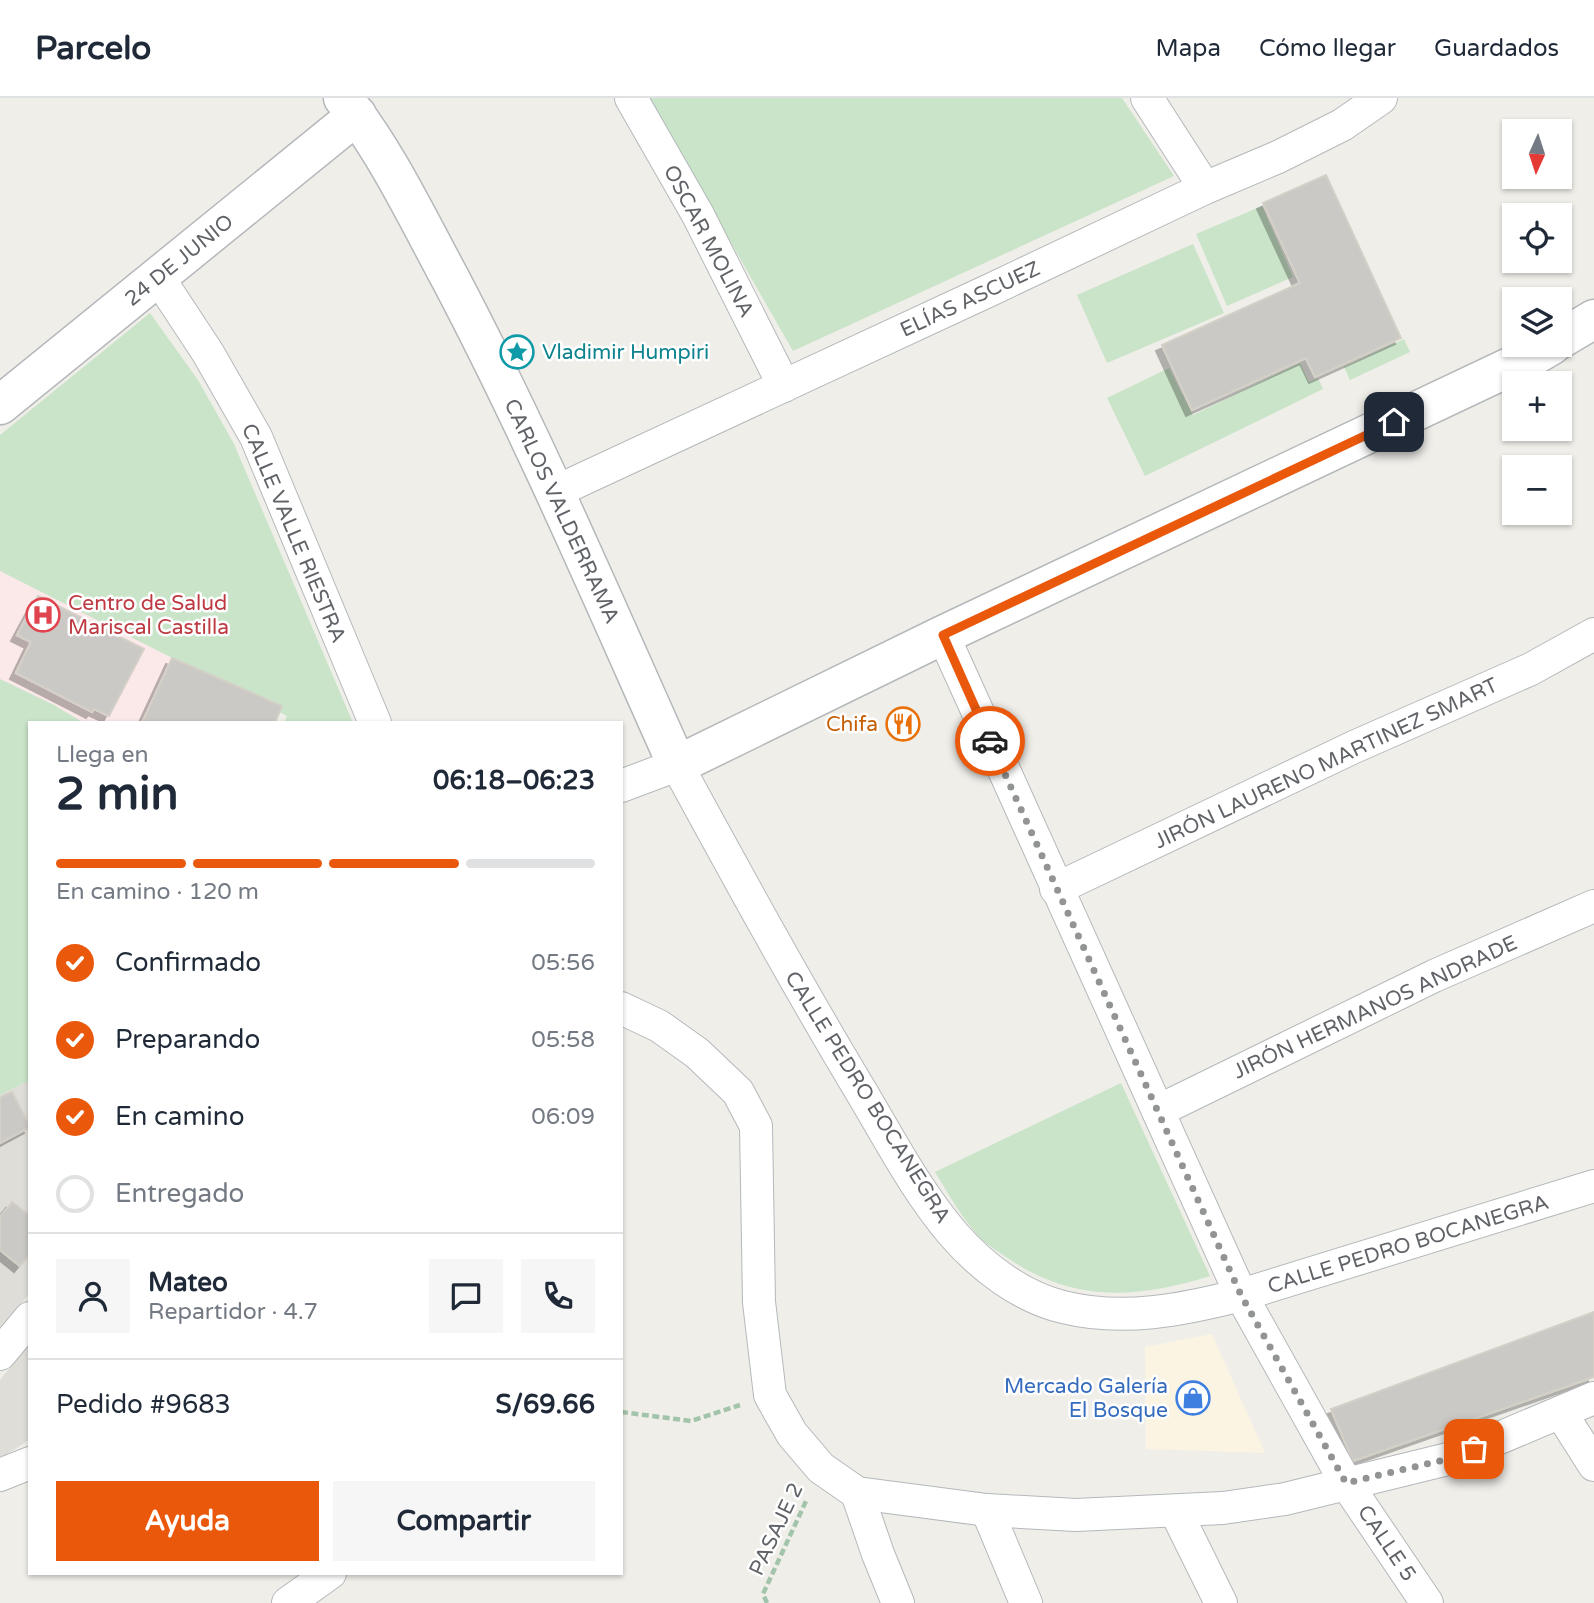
<!DOCTYPE html>
<html lang="es">
<head>
<meta charset="utf-8">
<style>
  :root { --surface:#fff; --page:#f6f6f7; --text:#1f2937; --muted:#747a83; --line:#e0e1e3; --accent:#ea580c }
  body { margin:0; font-family:"Varela Round",sans-serif; background:var(--page); color:var(--text); height:100vh; display:flex; flex-direction:column; font-size:26px; white-space:nowrap }
  * { box-sizing:border-box; margin:0 }
  p { font-size:23px; color:var(--muted) }
  .icon { flex:none; width:38px; height:38px; fill:none; stroke:currentColor; stroke-width:2; stroke-linecap:round; stroke-linejoin:round }
  .map { position:relative; flex:1; overflow:hidden }
  .drawer { position:absolute; left:28px; top:623px; width:595px; height:854px; display:flex; flex-direction:column; background:var(--surface); border-radius:0px; box-shadow:0 2px 5px #0004 }
  .drawer>* { flex:none }
  .needle { width:46px; rotate:183deg }
  .controls { position:absolute; left:1502px; top:21px; display:grid; gap:14px }
  .controls a { display:grid; place-items:center; width:70px; height:70px; border-radius:0px; background:var(--surface); box-shadow:0 2px 5px #0004; font-size:35px }
  .pin { position:absolute; display:grid; place-items:center; width:60px; height:60px; color:#fff; margin:-30px; border-radius:14px; box-shadow:0 4px 10px #0006 }
  .courier { position:absolute; display:grid; place-items:center; width:70px; height:70px; margin:-35px; border:5px solid #ea580c; border-radius:50%; background:#fff; color:#222; box-shadow:0 2px 9px #0007 }
  .overview em { font-style:normal; font-weight:700 }
  .overview div { display:flex; flex-direction:column-reverse }
  .overview { display:flex; align-items:center; justify-content:space-between; height:119px; padding:0 28px }
  h1 { font-size:46px; font-weight:700; line-height:52px }
  .bar { display:grid; grid-template-columns:repeat(4,1fr); gap:10px 7px; align-content:center; height:84px; padding:0 28px }
  .bar i { height:9px; border-radius:5px; background:var(--line) }
  .bar .on { background:var(--accent) }
  .bar p { grid-column:span 4 }
  .line { display:flex; align-items:center; gap:18px; padding:0 28px; border-top:2px solid var(--line) }
  .line div { flex:1 }
  .round { display:grid; place-items:center; flex:none; width:74px; height:74px; border-radius:0px; background:var(--page) }
  ol { padding:0 28px; list-style:none }
  li { display:flex; align-items:center; gap:21px; height:77px }
  li p { margin-inline-start:auto }
  li .icon { padding:7px; border-radius:50%; background:var(--accent); color:#fff; stroke-width:4 }
  li:last-child { color:var(--muted) }
  li i { width:38px; height:38px; border:4px solid var(--line); border-radius:50% }
  .button { display:flex; gap:14px; margin-top:auto; padding:14px 28px }
  .button a { flex:1; height:80px; border-radius:0px; background:var(--accent); color:#fff; font-size:28px; font-weight:700; line-height:80px; text-align:center }
  .button a+a { background:var(--page); color:var(--text) }
  header { display:flex; align-items:center; gap:42px; box-sizing:border-box; height:98px; padding:0 35px; background:var(--surface); border-bottom:2px solid var(--line) }
  header strong { font-size:33px }
  nav { display:flex; gap:38px; margin-inline-start:auto; font-size:24px }
  .map>svg:first-child { display:block }
  .commercial { fill:#fbf4e3 }
  .education { fill:#dfddd7 }
  .medical { fill:#fae9e8 }
  .green { fill:#c9e4c8 }
  .building { fill:#cbc9c5; stroke:#d4d0c7; stroke-width:2; filter:url(#shadow) }
  .lines { fill:none; stroke-linecap:round; stroke-linejoin:round }
  .minor-casing { stroke:#b5b8bb; stroke-width:34 }
  .tertiary-casing { stroke:#b5b8bb; stroke-width:41 }
  .path { stroke:#a2c4ab; stroke-width:4.5; stroke-dasharray:7 3.5; stroke-linecap:butt }
  .minor { stroke:#fff; stroke-width:32 }
  .tertiary { stroke:#fff; stroke-width:38 }
  .done { stroke:#929494; stroke-width:7; stroke-dasharray:0 12.6 }
  .route { stroke:#ea580c; stroke-width:9 }
  .labels { text-anchor:middle; stroke-width:5; stroke-linejoin:round; paint-order:stroke }
  .street-label { font-size:21px; fill:#606367; stroke:#fff }
  .culture-label { font-size:21px; fill:#0d838f; stroke:#fff; text-anchor:start }
  .health-label { font-size:21px; fill:#be3a42; stroke:#fff; text-anchor:start }
  .food-label { font-size:21px; fill:#c56008; stroke:#fff; text-anchor:end }
  .shop-label { font-size:21px; fill:#366cbe; stroke:#fff; text-anchor:end }
</style>
</head>
<body>
<header>
<strong>Parcelo</strong>
<nav><a>Mapa</a><a>Cómo llegar</a><a>Guardados</a></nav>
</header>
<div class="map">
<svg width="1594" height="1505" viewBox="0 0 1594 1505">
  <defs>
    <filter id="shadow"><feDropShadow dx="-6" dy="6" stdDeviation="0" flood-color="#0004"/></filter>
  </defs>
  <rect width="100%" height="100%" fill="#f0eee9"/>
  <polygon class="commercial" points="1212,1236 1265,1355 1146,1351 1145,1249"/>
  <g class="education">
    <polygon points="30,982 30,1195 0,1231 0,997"/>
    <polygon points="30,1245 30,1341 0,1361 0,1282"/>
  </g>
  <polygon class="medical" points="0,473 174,560 142,625 84,625 54,607 0,581"/>
  <g class="green">
    <polygon points="648,0 1122,0 1174,78 793,253"/>
    <polygon points="1262,108 1293,179 1227,208 1196,136"/>
    <polygon points="1193,146 1224,215 1107,265 1077,197"/>
    <polygon points="150,215 198,282 234,346 353,625 284,625 287,618 0,473 0,337"/>
    <polygon points="1404,241 1410,254 1350,282 1344,269"/>
    <polygon points="1300,265 1309,284 1318,280 1323,291 1145,378 1107,300 1169,270 1193,317"/>
    <polygon points="0,581 54,607 84,625 30,625 30,982 0,997"/>
    <path d="M 1121,985 L 1210,1178 C 1136,1201 1072,1205 1006,1159 C 998,1153 987,1147 980,1140 C 962,1120 949,1097 935,1074 Z"/>
  </g>
  <g class="building">
    <polygon points="1326,77 1401,240 1315,279 1306,260 1192,312 1162,247 1300,185 1263,105"/>
    <polygon points="38,498 144,551 109,618 94,611 92,614 16,575 31,544 17,537"/>
    <polygon points="172,560 282,608 275,625 142,625"/>
    <polygon points="12,994 30,1029 0,1045 0,999"/>
    <polygon points="12,1104 30,1118 30,1156 20,1168 0,1152 0,1119"/>
    <polygon points="1594,1214 1594,1279 1353,1363 1331,1311"/>
  </g>
  <g class="lines">
    <defs>
      <g id="minor">
        <polyline points="631,0 698,117 784,288"/>
        <polyline points="1147,0 1205,90"/>
        <polyline points="158,179 208,255 256,339 375,625"/>
        <polyline points="555,394 990,192 1205,90 1278,59 1342,27 1381,0"/>
        <polyline points="943,537 1241,1197 1346,1385 1427,1505"/>
        <path d="M 621,688 L 677,667 C 737,777 797,887 862,995 C 890,1042 917,1094 954,1137 C 982,1169 1021,1199 1063,1209 C 1123,1224 1182,1212 1241,1197 L 1594,1088"/>
        <polyline points="1056,791 1354,649 1531,571 1594,536"/>
        <polyline points="621,910 659,928 697,955 738,994 756,1028 759,1204 770,1297 792,1336 821,1370 857,1395 987,1412 1076,1417 1223,1410 1285,1401 1452,1360 1594,1300"/>
        <polyline points="1158,1013 1434,878 1594,808"/>
        <polyline points="0,1256 30,1220"/>
        <polyline points="1561,1315 1594,1367"/>
        <polyline points="0,1377 30,1365"/>
        <polyline points="857,1395 878,1456 898,1505"/>
        <polyline points="987,1412 1026,1505"/>
        <polyline points="1176,1414 1221,1505"/>
        <polyline points="288,1505 330,1475"/>
      </g>
      <g id="tertiary">
        <path d="M 343,0 C 385,51 419,123 451,182 C 534,340 604,504 677,667 L 943,537 L 1535,257 L 1552,247"/>
        <polyline points="1559,242 1594,221"/>
        <polyline points="0,307 357,17"/>
      </g>
    </defs>
    <use href="#minor" class="minor-casing"/>
    <use href="#tertiary" class="tertiary-casing"/>
    <g class="path">
      <polyline points="621,1314 691,1323 740,1307"/>
      <polyline points="767,1505 763,1496 807,1401"/>
    </g>
    <use href="#minor" class="minor"/>
    <use href="#tertiary" class="tertiary"/>
  </g>
  <g class="lines">
    <polyline class="done" points="990,643 1241,1197 1346,1385 1452,1360 1474,1351"/>
    <polyline class="route" points="990,643 943,537 1394,324"/>
  </g>
  <defs>
    <symbol id="sight-ring" viewBox="-11 -11 22 22"><circle r="9.5" fill="#fff" stroke="#0f9aa8" stroke-width="1.5"/><path d="M0-6L1.8-2.2L6-1.7L2.9 1.2L3.7 5.4L0 3.3L-3.7 5.4L-2.9 1.2L-6-1.7L-1.8-2.2Z" fill="#0f9aa8"/></symbol>
    <symbol id="hospital-ring" viewBox="-11 -11 22 22"><circle r="9.5" fill="#fff" stroke="#e0444e" stroke-width="1.5"/><path d="M-5-5h3v3.5h4V-5h3V5h-3V1.5h-4V5h-3Z" fill="#e0444e"/></symbol>
    <symbol id="restaurant-ring" viewBox="-11 -11 22 22"><circle r="9.5" fill="#fff" stroke="#e8710a" stroke-width="1.5"/><path d="M-5-6h1v4h1v-4h1v4h1v-4h1v5L-1.5 .5V6h-2V.5L-5-1ZM5-6V6H3V1.5H1.5Q1.5-4 5-6Z" fill="#e8710a"/></symbol>
    <symbol id="shop-ring" viewBox="-11 -11 22 22"><circle r="9.5" fill="#fff" stroke="#3f7fe0" stroke-width="1.5"/><path d="M-5-2.5h2.3a2.7 3.5 0 0 1 5.4 0H5L5.5 6h-11ZM-1.5-2.5h3a1.5 2.3 0 0 0-3 0Z" fill="#3f7fe0"/></symbol>
  </defs>
  <g fill-rule="evenodd">
    <use href="#sight-ring" x="498" y="235" width="38" height="38"/>
    <use href="#hospital-ring" x="24" y="498" width="38" height="38"/>
    <use href="#restaurant-ring" x="884" y="607" width="38" height="38"/>
    <use href="#shop-ring" x="1174" y="1281" width="38" height="38"/>
  </g>
  <g class="labels">
    <g class="street-label">
      <text transform="translate(709 143) rotate(62)" y="7">OSCAR MOLINA</text>
      <text transform="translate(179 162) rotate(-39)" y="7">24 DE JUNIO</text>
      <text transform="translate(970 201) rotate(-25)" y="7">ELÍAS ASCUEZ</text>
      <text transform="translate(562 413) rotate(65)" y="7">CARLOS VALDERRAMA</text>
      <text transform="translate(294 435) rotate(67)" y="7">CALLE VALLE RIESTRA</text>
      <text transform="translate(1326 665) rotate(-25)" y="7">JIRÓN LAURENO MARTINEZ SMART</text>
      <text transform="translate(1375 909) rotate(-25)" y="7">JIRÓN HERMANOS ANDRADE</text>
      <text transform="translate(868 999) rotate(58)" y="7">CALLE PEDRO BOCANEGRA</text>
      <text transform="translate(1408 1146) rotate(-17)" y="7">CALLE PEDRO BOCANEGRA</text>
      <text transform="translate(776 1431) rotate(-65)" y="7">PASAJE 2</text>
      <text transform="translate(1387 1445) rotate(56)" y="7">CALLE 5</text>
    </g>
    <g class="culture-label">
      <text x="542" y="261">Vladimir Humpiri</text>
    </g>
    <g class="health-label">
      <text x="68" y="512">Centro de Salud<tspan x="68" dy="24">Mariscal Castilla</tspan></text>
    </g>
    <g class="food-label">
      <text x="878" y="633">Chifa</text>
    </g>
    <g class="shop-label">
      <text x="1168" y="1295">Mercado Galería<tspan x="1168" dy="24">El Bosque</tspan></text>
    </g>
  </g>
</svg>
<div class="controls">
<a><svg class="needle" viewBox="-14 -14 28 28"><path d="M0-13l5 13h-10z" fill="#e53935"/><path d="M0 13l5-13h-10z" fill="#747a83"/></svg></a>
<a><svg class="icon" aria-label="locate" viewBox="0 0 24 24"><circle cx="12" cy="12" r="6"/><path d="M12 2v4M12 18v4M2 12h4M18 12h4"/></svg></a>
<a><svg class="icon" aria-label="layers" viewBox="0 0 24 24"><path d="M12 4l9 5-9 5-9-5zM3 14l9 5 9-5"/></svg></a>
<a>+</a>
<a>−</a>
</div>
<div class="pin" style="left:1474px;top:1351px;background:#ea580c"><svg class="icon" aria-label="bag" viewBox="0 0 24 24"><path d="M5 8h14l-1 12H6zM9 8a3 3 0 0 1 6 0"/></svg></div>
<div class="pin" style="left:1394px;top:324px;background:#1f2937"><svg class="icon" aria-label="home" viewBox="0 0 24 24"><path d="M3 11l9-7 9 7M6 9v11h12V9"/></svg></div>
<div class="courier" style="left:990px;top:643px"><svg class="icon" aria-label="car" viewBox="0 0 24 24"><path d="M5 17H2v-5l4-1 3-4h7l3 4 3 1v5h-3M9 17h6M6 11h13"/><circle cx="7" cy="17" r="2"/><circle cx="17" cy="17" r="2"/></svg></div>
<section class="drawer">
<div class="overview"><div><h1>2 min</h1><p>Llega en</p></div><em>06:18–06:23</em></div>
<div class="bar"><i class="on"></i><i class="on"></i><i class="on"></i><i></i><p>En camino · 120 m</p></div>
<ol>
<li><svg class="icon" aria-label="check" viewBox="0 0 24 24"><path d="M5 12l5 5 9-10"/></svg>Confirmado<p>05:56</p></li>
<li><svg class="icon" aria-label="check" viewBox="0 0 24 24"><path d="M5 12l5 5 9-10"/></svg>Preparando<p>05:58</p></li>
<li><svg class="icon" aria-label="check" viewBox="0 0 24 24"><path d="M5 12l5 5 9-10"/></svg>En camino<p>06:09</p></li>
<li><i></i>Entregado</li>
</ol>
<div class="line" style="height:126px"><a class="round"><svg class="icon" aria-label="person" viewBox="0 0 24 24"><circle cx="12" cy="8" r="4"/><path d="M4 21q1-7 8-7t8 7"/></svg></a><div><b>Mateo</b><p>Repartidor · 4.7</p></div><a class="round"><svg class="icon" aria-label="chat" viewBox="0 0 24 24"><path d="M4 5h16v11H9l-5 4z"/></svg></a><a class="round"><svg class="icon" aria-label="phone" viewBox="0 0 24 24"><path d="M5 4h4l2 5-3 2q2 4 5 5l2-3 5 2v4C11 20 4 13 5 4z"/></svg></a></div>
<div class="line" style="height:91px"><div>Pedido #9683</div><b>S/69.66</b></div>
<div class="button"><a>Ayuda</a><a>Compartir</a></div>
</section>
</div>
</body>
</html>
